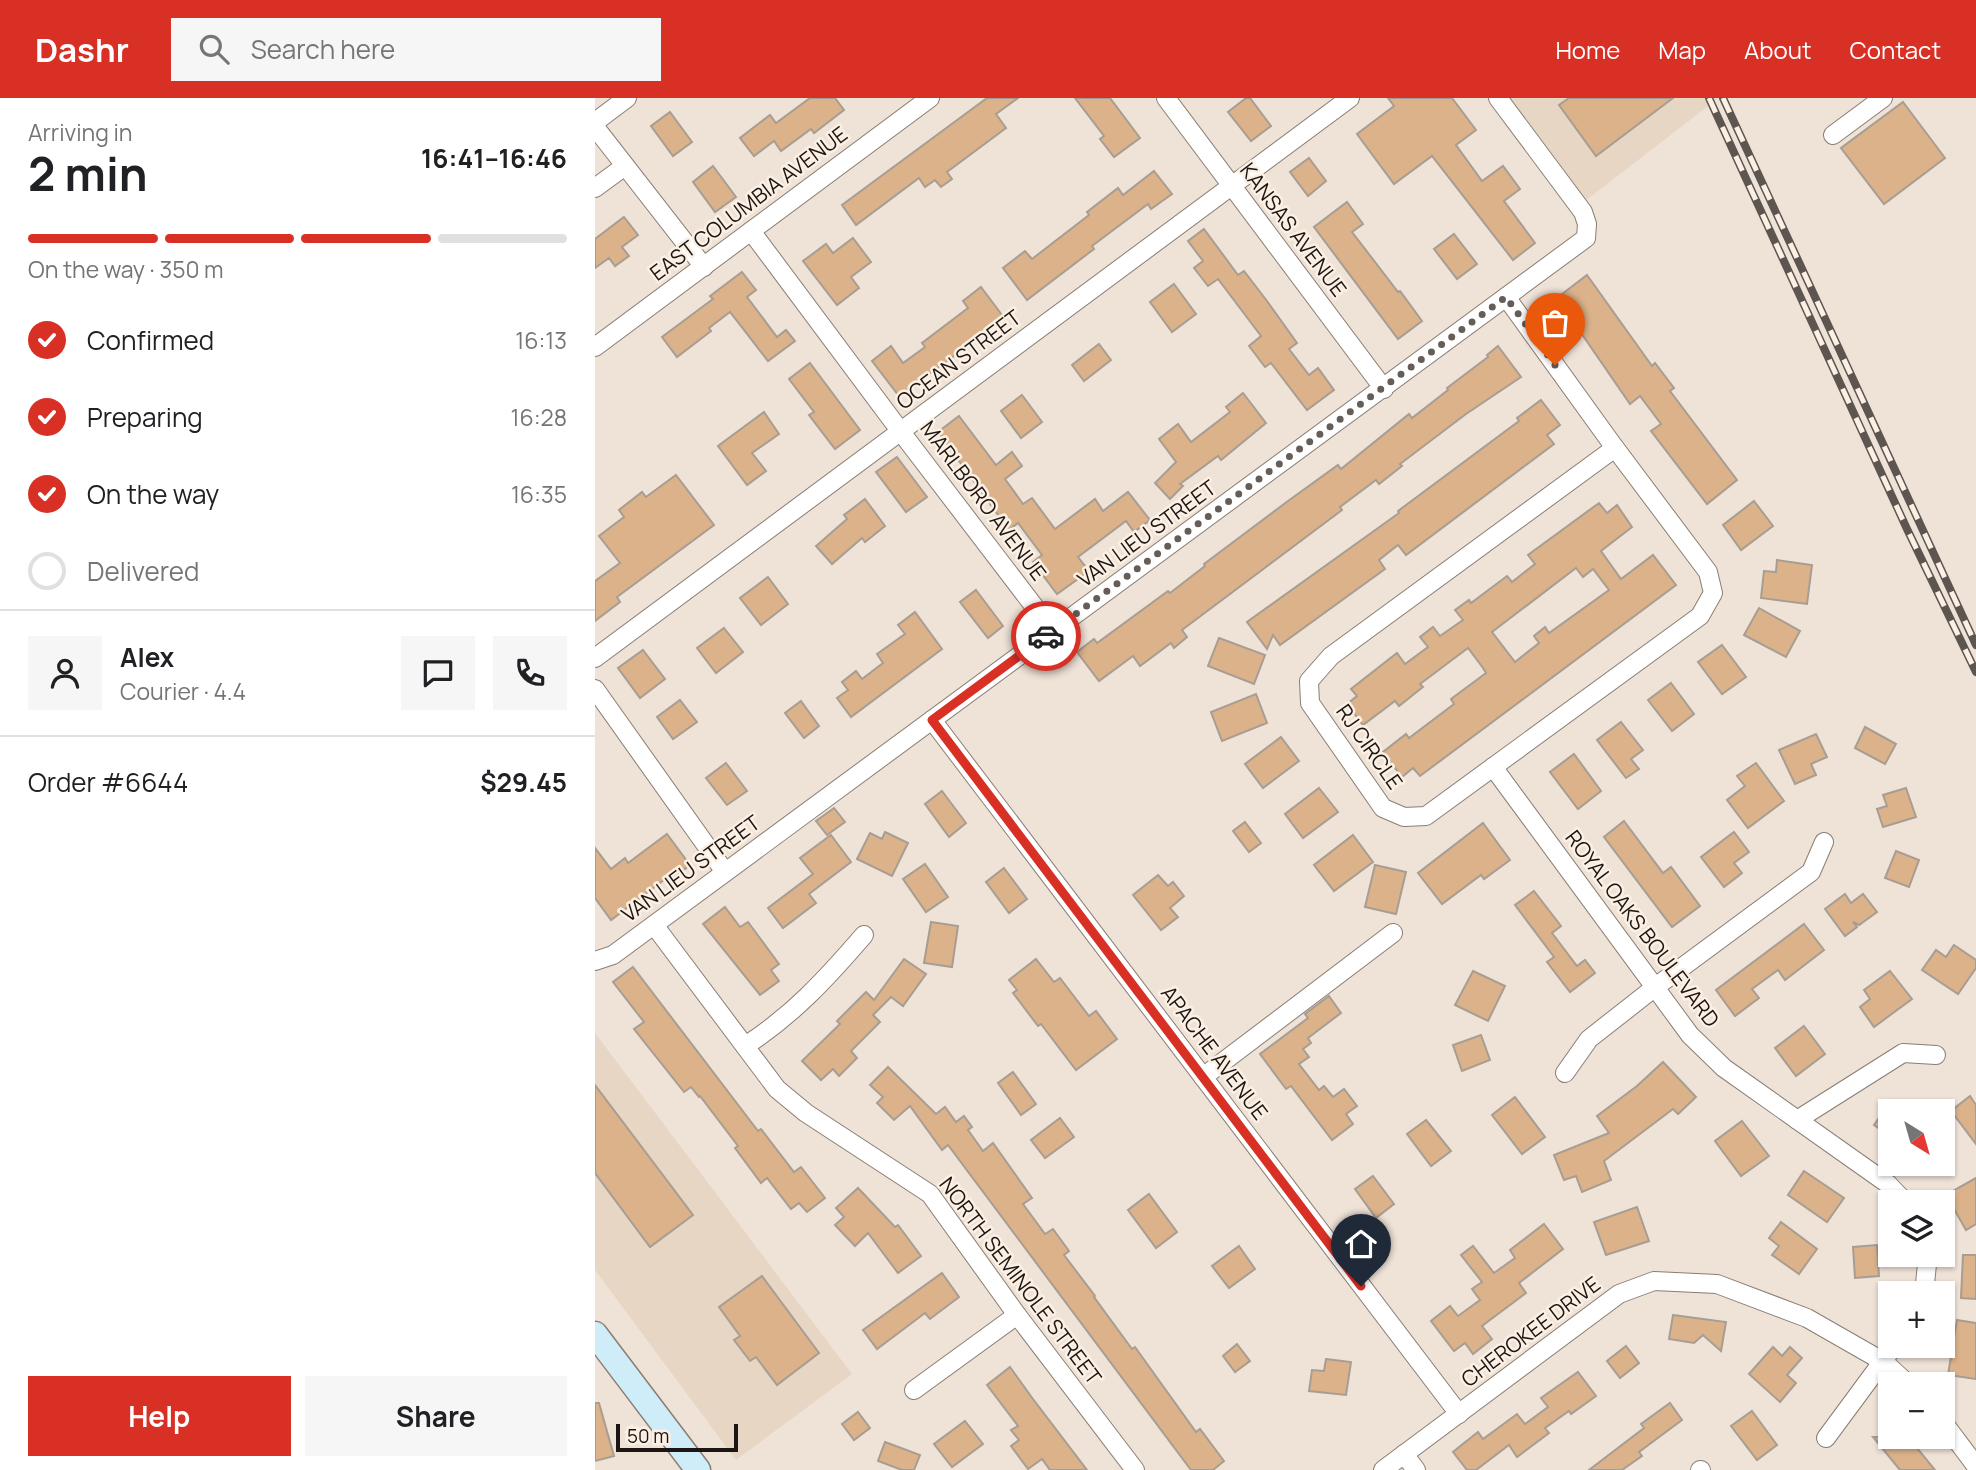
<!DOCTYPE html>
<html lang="en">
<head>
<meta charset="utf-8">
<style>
  :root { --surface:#fff; --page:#f6f6f6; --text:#202124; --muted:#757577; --line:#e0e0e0; --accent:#d93025 }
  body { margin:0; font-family:Manrope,sans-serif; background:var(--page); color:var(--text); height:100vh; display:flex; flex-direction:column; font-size:26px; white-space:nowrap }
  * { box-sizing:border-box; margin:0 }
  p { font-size:23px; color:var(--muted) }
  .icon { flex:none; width:38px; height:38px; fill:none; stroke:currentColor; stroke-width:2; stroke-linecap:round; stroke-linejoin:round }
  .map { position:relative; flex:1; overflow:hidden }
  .panel { display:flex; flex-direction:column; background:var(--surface); width:595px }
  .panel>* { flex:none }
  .needle { width:46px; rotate:143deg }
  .controls { position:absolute; left:1283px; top:1001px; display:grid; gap:14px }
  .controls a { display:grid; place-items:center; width:77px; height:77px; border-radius:0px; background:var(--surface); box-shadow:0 2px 5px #0004; font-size:35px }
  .scale { position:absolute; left:21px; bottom:18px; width:122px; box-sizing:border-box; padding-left:7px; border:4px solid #1b1613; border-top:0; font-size:19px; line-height:24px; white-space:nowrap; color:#1b1613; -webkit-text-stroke:5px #fcf0e4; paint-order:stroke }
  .pin { position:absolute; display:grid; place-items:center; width:60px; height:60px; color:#fff; margin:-72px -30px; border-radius:50% 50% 50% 0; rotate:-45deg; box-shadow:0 0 7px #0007 }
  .pin .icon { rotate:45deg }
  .courier { position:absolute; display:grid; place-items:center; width:70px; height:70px; margin:-35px; border:5px solid #d93025; border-radius:50%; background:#fff; color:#222; box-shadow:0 2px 9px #0007 }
  .summary em { font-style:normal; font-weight:700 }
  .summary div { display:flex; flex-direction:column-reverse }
  .summary { display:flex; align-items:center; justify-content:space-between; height:119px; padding:0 28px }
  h1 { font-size:46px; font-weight:700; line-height:52px }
  .bar { display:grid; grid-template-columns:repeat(4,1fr); gap:10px 7px; align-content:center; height:84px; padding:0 28px }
  .bar i { height:9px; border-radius:5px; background:var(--line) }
  .bar .selected { background:var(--accent) }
  .bar p { grid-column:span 4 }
  .line { display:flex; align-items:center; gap:18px; padding:0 28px; border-top:2px solid var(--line) }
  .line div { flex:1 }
  .round { display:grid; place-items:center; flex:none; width:74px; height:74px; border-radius:0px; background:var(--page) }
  ol { padding:0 28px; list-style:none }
  li { display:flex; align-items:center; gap:21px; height:77px }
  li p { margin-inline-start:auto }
  li .icon { padding:7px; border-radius:50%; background:var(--accent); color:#fff; stroke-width:4 }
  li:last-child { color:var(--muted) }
  li i { width:38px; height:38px; border:4px solid var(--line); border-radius:50% }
  .cta { display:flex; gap:14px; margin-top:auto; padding:14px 28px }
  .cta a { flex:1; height:80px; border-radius:0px; background:var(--accent); color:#fff; font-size:28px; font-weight:700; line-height:80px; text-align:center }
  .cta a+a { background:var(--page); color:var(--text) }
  header { display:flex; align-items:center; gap:42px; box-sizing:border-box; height:98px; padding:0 35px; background:var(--accent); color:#fff }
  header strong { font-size:33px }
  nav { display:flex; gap:38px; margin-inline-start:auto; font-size:24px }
  .search { width:490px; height:63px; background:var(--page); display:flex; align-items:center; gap:18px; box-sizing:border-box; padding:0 24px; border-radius:0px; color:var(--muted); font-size:26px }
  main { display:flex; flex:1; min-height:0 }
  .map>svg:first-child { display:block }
  .built { fill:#e8d6c5 }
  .building { fill:#dbb28a; stroke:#a89d92; stroke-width:2; fill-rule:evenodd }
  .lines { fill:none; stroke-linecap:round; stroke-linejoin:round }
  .street-casing { stroke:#897e74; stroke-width:20 }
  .secondary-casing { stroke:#897e74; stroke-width:27 }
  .street { stroke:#fff; stroke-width:18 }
  .secondary { stroke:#cfedf9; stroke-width:24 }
  .rail-casing { stroke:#5d5650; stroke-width:8 }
  .rail { stroke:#fcf0e4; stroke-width:5; stroke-dasharray:16; stroke-linecap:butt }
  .done { stroke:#655d58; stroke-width:7; stroke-dasharray:0 12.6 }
  .route { stroke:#d93025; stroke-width:9 }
  .labels { text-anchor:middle; stroke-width:5; stroke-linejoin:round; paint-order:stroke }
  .street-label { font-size:21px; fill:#1b1613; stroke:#fcf0e4 }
</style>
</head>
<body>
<header>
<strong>Dashr</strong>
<div class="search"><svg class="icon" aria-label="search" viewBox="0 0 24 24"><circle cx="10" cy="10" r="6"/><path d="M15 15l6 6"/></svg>Search here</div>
<nav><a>Home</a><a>Map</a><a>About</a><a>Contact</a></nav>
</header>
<main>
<section class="panel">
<div class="summary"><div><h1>2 min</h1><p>Arriving in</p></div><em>16:41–16:46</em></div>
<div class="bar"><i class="selected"></i><i class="selected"></i><i class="selected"></i><i></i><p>On the way · 350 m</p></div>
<ol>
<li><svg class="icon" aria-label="check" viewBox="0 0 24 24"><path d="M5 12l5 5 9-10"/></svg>Confirmed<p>16:13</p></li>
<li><svg class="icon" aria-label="check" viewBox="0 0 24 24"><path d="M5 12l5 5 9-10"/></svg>Preparing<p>16:28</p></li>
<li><svg class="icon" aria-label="check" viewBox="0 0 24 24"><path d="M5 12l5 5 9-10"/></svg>On the way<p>16:35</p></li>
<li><i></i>Delivered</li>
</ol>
<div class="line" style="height:126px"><a class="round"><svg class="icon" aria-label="person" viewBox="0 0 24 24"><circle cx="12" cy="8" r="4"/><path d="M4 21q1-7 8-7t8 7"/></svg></a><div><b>Alex</b><p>Courier · 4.4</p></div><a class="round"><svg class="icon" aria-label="chat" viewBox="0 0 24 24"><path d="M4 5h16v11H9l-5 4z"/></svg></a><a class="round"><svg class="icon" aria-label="phone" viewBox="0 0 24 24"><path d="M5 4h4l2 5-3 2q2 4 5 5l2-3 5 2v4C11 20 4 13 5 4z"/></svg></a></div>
<div class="line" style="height:91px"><div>Order #6644</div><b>$29.45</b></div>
<div class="cta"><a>Help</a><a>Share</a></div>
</section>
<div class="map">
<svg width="1381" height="1372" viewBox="0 0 1381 1372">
  <rect width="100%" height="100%" fill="#efe2d7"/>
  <g class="built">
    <polygon points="914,0 1120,0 1121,2 990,103"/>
    <polygon points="0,935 257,1276 141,1362 0,1172"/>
  </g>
  <g class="building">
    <polygon points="215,0 240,0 249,12 219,35 216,31 186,53 179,43 159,58 145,40 175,17 181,25"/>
    <polygon points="392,0 423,0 401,16 411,30 352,74 357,81 346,89 340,82 330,89 324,80 261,127 247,107"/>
    <polygon points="480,0 515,0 545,40 519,59 505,41 509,38"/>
    <polygon points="651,0 655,0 676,28 656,43 633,14"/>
    <polygon points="793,0 857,0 881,32 861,47 887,83 908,68 925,91 909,103 940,145 918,162 837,58 799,86 762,36 799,8"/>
    <polygon points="974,0 1078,0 1001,58 964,7"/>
    <polygon points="1308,4 1350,60 1289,106 1246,50"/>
    <polygon points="75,14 97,44 78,58 56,28"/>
    <polygon points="714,60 731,83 713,98 695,74"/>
    <polygon points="118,68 141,99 120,114 98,84"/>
    <polygon points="559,73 577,96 556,111 553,106 497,148 499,151 432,202 408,170 430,153 437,161 494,117 492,114 523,90 528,97"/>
    <polygon points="752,104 768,126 757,134 803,194 805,193 827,223 803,241 719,129"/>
    <polygon points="29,119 43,137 27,149 34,158 20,168 14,160 0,170 0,141"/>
    <polygon points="609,131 643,177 649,173 672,203 702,245 694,251 714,277 723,270 739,292 712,312 676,265 670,269 654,248 666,238 623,181 613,188 599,170 608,163 593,143"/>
    <polygon points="859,136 882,166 862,181 839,151"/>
    <polygon points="258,140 276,164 256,179 264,190 242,207 208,163 231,146 238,155"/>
    <polygon points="147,174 161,192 152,199 182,239 191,232 200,243 173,263 135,214 114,230 116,233 82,259 67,239 118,201 115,198"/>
    <polygon points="992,177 1057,268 1060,265 1079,290 1075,293 1142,382 1112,406 1056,333 1066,326 1045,298 1035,306 962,200"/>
    <polygon points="579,186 601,216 577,234 555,204"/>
    <polygon points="386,189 410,221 304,298 277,263 296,248 308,265 330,249 327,245 373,210 368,203"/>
    <polygon points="504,246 516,262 489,283 477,267"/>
    <polygon points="903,248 926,279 871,316 805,366 807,368 784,386 781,382 745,409 747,412 587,532 592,539 579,550 576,545 545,568 538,558 504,583 482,554 499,541 502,545 573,493 575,495 610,468 609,466 693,403 743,367 746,371 814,316 817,320 853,292 852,290 893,259 892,257"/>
    <polygon points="215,265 265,332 240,351 214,317 219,314 194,281"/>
    <polygon points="648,295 671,325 626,362 623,358 585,386 588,388 575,401 560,385 581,364 564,341 583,326 596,344 635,314 631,309"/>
    <polygon points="427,297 447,324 426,340 406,313"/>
    <polygon points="946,302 965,327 952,337 959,346 811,457 803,447 784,462 790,471 685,547 678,537 672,551 652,524 804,415 803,413 924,323 922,320"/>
    <polygon points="169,314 184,336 157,355 171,373 152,387 123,348"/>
    <polygon points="364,318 401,367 417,354 427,368 410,381 428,406 437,400 460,431 500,401 508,413 533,394 555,422 539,434 531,423 483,459 494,473 462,496 438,464 447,457 423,425 414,432 343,334"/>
    <polygon points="302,359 332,399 311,414 281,374"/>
    <polygon points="81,377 119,427 22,499 25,504 0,523 0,483 25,465 4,438 29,419 24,412 47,394 51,399"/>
    <polygon points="270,401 290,428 270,444 267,440 237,466 221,448 252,421 249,417"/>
    <polygon points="1159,403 1178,428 1146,452 1128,427"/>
    <path d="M 1004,405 L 1012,415 L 1022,407 L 1037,429 L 1006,453 L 1026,481 L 1058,457 L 1081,487 L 825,678 L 818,670 L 807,679 L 788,654 L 811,636 L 814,640 L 859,606 L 856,601 L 891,575 L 888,570 L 873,550 L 825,586 L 828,589 L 804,608 L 800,603 L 768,627 L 752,606 L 762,598 L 756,591 L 802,555 L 810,566 L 833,549 L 825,539 L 838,529 L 845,538 L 868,522 L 860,512 L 874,502 L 876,505 L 912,478 L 917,484 L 940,466 L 933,457 ZM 981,470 L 988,479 L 998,471 L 1014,492 L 954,535 L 950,529 L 939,538 L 944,545 L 920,564 L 897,534 Z"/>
    <polygon points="1182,462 1217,467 1212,506 1166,500 1169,473 1181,474"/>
    <polygon points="173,479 193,506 166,527 145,500"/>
    <polygon points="381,492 408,528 393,540 365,504"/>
    <polygon points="1164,510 1205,533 1191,559 1149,537"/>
    <polygon points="320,514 347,551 256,619 242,600 253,592 247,584 261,573 267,581 288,565 282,556 310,536 303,527"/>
    <polygon points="129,530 148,554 121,575 102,550"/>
    <polygon points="624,540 670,557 659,586 613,568"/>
    <polygon points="1127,547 1151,579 1127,596 1103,564"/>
    <polygon points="48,552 70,581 45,600 23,570"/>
    <polygon points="1076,585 1099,616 1077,633 1053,602"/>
    <polygon points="661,596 672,625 627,643 616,614"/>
    <polygon points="85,602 102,624 78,641 62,619"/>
    <polygon points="206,603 224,628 209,640 190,615"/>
    <polygon points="1026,624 1048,652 1036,661 1044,671 1031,680 1002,642"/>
    <polygon points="1270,629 1301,646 1290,666 1260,650"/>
    <polygon points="1221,636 1232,659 1216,666 1221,677 1200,686 1184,652"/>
    <polygon points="686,639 704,663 668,690 650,666"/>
    <polygon points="979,656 1006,693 983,711 955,674"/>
    <polygon points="131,665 152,693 132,707 111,680"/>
    <polygon points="1161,665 1189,703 1153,730 1132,702 1150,688 1142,678"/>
    <polygon points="724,690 743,714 708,740 690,716"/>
    <polygon points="1311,690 1321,719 1288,729 1282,711 1292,708 1288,697"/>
    <polygon points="347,693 371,725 354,739 330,706"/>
    <polygon points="239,710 250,724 232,737 221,723"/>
    <polygon points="1029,723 1068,775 1076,769 1105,808 1077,829 1009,739"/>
    <polygon points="650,724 666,745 654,754 638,733"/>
    <polygon points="888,725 915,762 889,781 886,777 847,806 823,775"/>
    <polygon points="290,734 313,745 297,778 262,761 275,735 287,741"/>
    <polygon points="1139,734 1154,754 1139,765 1147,775 1129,789 1106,759"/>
    <polygon points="72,736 95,767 72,785 69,782 16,822 0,800 0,750 16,771 30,760 33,765"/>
    <polygon points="236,737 256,764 214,796 221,805 188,830 173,810 218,776 205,760"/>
    <polygon points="758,737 778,764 739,793 719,767"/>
    <polygon points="1301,753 1324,762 1314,789 1290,780"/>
    <polygon points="330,766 353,799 331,814 308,781"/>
    <polygon points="780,767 811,774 801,816 770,809"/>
    <polygon points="409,770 432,801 414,815 391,784"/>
    <polygon points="563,777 573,788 578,784 589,798 575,810 583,819 566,832 538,797"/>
    <polygon points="939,793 966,828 957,835 982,868 990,862 1000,875 975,894 952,864 959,859 920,807"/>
    <polygon points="1250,796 1256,805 1268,796 1282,814 1264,827 1258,824 1262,829 1250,838 1230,811"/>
    <polygon points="130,809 145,829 153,824 184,866 176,872 184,883 165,897 108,826"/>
    <polygon points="336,824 363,828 357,869 329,865"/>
    <polygon points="1209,826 1229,852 1190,882 1183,872 1157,891 1164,900 1140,918 1121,892"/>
    <polygon points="1359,847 1381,862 1381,870 1363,896 1327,872 1341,852 1351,859"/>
    <polygon points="309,861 331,876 308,908 296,899 278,917 285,924 256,953 262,960 244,978 238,971 226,982 207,963 245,926 242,923 271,894 279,902"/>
    <polygon points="441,861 459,884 465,880 494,918 501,913 522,941 481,972 446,926 443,928 418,895 422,892 414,882"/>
    <polygon points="38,869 163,1033 166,1031 199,1074 206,1069 230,1100 212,1114 204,1105 196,1111 172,1080 166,1085 140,1050 143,1048 105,998 104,999 96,989 89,994 39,931 49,924 18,884"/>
    <polygon points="878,873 910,888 893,923 860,907"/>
    <polygon points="1295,873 1317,901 1279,929 1265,909 1275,901 1269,892"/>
    <polygon points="734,898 746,915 713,940 716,945 708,951 714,959 704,966 724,992 729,988 738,999 749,991 762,1008 751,1016 758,1026 737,1042 696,988 691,991 665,956 713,920 710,916"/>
    <polygon points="1209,928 1230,956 1201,978 1180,950"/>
    <polygon points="886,937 895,962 867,973 858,947"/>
    <polygon points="1068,964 1101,999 1083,1016 1078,1011 1009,1063 1016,1082 987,1094 981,1078 969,1082 959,1057 1014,1035 1002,1018 1042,988"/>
    <polygon points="293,969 341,1016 350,1009 361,1024 369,1018 377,1029 373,1032 388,1053 398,1045 437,1100 428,1106 450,1136 458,1131 474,1153 469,1157 500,1198 499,1199 537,1251 540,1249 601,1334 605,1331 629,1363 618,1372 596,1372 353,1047 347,1052 315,1008 299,1022 282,1005 288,999 275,987"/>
    <polygon points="418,974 441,1006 426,1017 403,985"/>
    <polygon points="0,987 98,1117 55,1149 0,1075"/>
    <polygon points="1375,998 1381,1007 1381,1046 1356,1013"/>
    <polygon points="920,999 950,1039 927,1056 897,1017"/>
    <polygon points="1295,1004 1295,1038 1279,1027"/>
    <polygon points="465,1020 479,1039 450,1060 436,1042"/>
    <polygon points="831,1022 856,1053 836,1068 812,1036"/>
    <polygon points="1147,1023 1174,1058 1146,1078 1120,1043"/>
    <polygon points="1209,1073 1249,1100 1232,1124 1193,1097"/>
    <polygon points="778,1078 799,1106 781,1120 760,1091"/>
    <polygon points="1381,1080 1381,1126 1371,1132 1351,1097"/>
    <polygon points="263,1090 300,1129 303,1127 326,1158 303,1175 273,1135 260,1148 240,1127 249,1119 241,1110"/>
    <polygon points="554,1096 582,1134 561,1150 533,1112"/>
    <polygon points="1042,1109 1054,1143 1011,1157 999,1124"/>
    <polygon points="1186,1124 1222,1151 1204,1176 1177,1157 1184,1148 1174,1140"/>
    <polygon points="949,1126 968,1151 924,1185 931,1195 887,1228 897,1241 878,1256 870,1245 859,1253 836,1223 855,1208 863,1218 885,1202 877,1191 887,1184 866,1157 878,1148 899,1175 920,1160 915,1152"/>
    <polygon points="1282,1147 1284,1178 1260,1180 1258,1149"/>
    <polygon points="644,1148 660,1171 634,1190 617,1168"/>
    <polygon points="1368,1157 1381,1157 1381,1201 1366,1200"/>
    <polygon points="347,1175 364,1199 335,1221 330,1215 282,1251 268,1232"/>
    <polygon points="167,1178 224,1255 182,1287 161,1259 155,1263 139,1242 145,1238 124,1209"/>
    <polygon points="1078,1217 1131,1224 1126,1253 1108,1237 1099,1245 1074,1241"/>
    <polygon points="1362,1222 1381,1225 1381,1281 1353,1277"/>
    <polygon points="642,1246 655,1263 640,1274 628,1258"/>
    <polygon points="1031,1248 1044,1265 1025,1280 1012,1263"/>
    <polygon points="1178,1249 1187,1258 1195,1249 1207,1260 1192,1277 1201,1285 1185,1304 1154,1276"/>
    <polygon points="731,1261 756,1264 751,1297 714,1293 717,1272 729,1273"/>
    <polygon points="415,1269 438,1301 492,1372 455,1372 447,1361 433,1371 416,1348 424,1342 416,1332 423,1328 392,1287"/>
    <polygon points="983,1274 1001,1298 976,1316 974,1313 950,1330 954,1335 922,1359 914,1347 881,1372 872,1372 858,1354 883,1334 888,1341 922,1316 930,1326 953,1309 946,1300"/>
    <polygon points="0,1305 4,1305 19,1358 0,1363"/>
    <polygon points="1075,1305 1087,1322 1044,1354 1047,1358 1027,1372 994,1372 1049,1330 1046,1326"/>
    <polygon points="1157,1313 1182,1347 1162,1362 1136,1328"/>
    <polygon points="263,1314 275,1330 259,1342 247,1326"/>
    <polygon points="370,1323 388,1346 357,1369 339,1346"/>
    <polygon points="1295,1329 1295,1339 1313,1339 1340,1372 1305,1372 1278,1339 1283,1339"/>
    <polygon points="290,1344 325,1357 319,1372 307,1372 283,1363"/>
  </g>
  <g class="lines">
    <defs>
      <g id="street">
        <polyline points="571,0 789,291"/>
        <polyline points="0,24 32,0"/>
        <polyline points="0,29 109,169"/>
        <polyline points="1238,37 1288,0"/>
        <polyline points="0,90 30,68"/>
        <polyline points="156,133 306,334 458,533"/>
        <polyline points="911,199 1020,350"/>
        <polyline points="0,249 335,0"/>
        <polygon points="1020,350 1113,474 1118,495 1105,518 831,718 809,719 788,710 715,605 714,583 736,558"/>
        <polyline points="0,560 755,0"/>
        <polyline points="0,591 130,774"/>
        <polyline points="337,622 864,1316"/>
        <polyline points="898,669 1095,937 1129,970 1293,1086 1310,1104"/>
        <polyline points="59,827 182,991 211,1015 335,1096 422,1217 540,1372"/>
        <polyline points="0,863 18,857 991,140 992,126 988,114 903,0"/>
        <path d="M 150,948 C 198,917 231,881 269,837"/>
        <polyline points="970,975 994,941 1059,890 1216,774 1229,744"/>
        <polyline points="608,979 798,835"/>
        <polyline points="1202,1022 1308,955 1341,957"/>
        <polyline points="1329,1195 1333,1157"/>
        <polyline points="319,1292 422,1217"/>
        <polyline points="1348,1324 1381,1368"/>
        <polyline points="1231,1340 1299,1248"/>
        <polyline points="809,1356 821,1372"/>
        <polyline points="788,1372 1024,1196 1059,1183 1122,1186 1212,1220 1289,1264 1313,1286"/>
        <polyline points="1105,1372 1106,1372"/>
      </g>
      <polyline id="secondary" points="0,1236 103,1372"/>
    </defs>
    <use href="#street" class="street-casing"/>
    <use href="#secondary" class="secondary-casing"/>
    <use href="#street" class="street"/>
    <use href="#secondary" class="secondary"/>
    <defs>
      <g id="rail">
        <polyline points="1114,0 1312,431 1381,574"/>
        <polyline points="1128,0 1381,547"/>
      </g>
    </defs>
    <use href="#rail" class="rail-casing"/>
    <use href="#rail" class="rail"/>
  </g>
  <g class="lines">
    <polyline class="done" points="451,538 911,199 960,267"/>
    <polyline class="route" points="451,538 337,622 766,1188"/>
  </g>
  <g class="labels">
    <g class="street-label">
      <text transform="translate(154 106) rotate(-37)" y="7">EAST COLUMBIA AVENUE</text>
      <text transform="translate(698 132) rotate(53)" y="7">KANSAS AVENUE</text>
      <text transform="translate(364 262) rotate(-37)" y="7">OCEAN STREET</text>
      <text transform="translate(388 403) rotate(53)" y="7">MARLBORO AVENUE</text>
      <text transform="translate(552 436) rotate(-36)" y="7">VAN LIEU STREET</text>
      <text transform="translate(774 649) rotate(55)" y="7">RJ CIRCLE</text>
      <text transform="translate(96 771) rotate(-36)" y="7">VAN LIEU STREET</text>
      <text transform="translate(1047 831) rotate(53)" y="7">ROYAL OAKS BOULEVARD</text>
      <text transform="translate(619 955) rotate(53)" y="7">APACHE AVENUE</text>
      <text transform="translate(425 1183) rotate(53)" y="7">NORTH SEMINOLE STREET</text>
      <text transform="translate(936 1234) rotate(-37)" y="7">CHEROKEE DRIVE</text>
    </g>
  </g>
</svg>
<div class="controls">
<a><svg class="needle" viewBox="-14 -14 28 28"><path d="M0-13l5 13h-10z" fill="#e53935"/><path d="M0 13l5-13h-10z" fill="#757577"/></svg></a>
<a><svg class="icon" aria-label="layers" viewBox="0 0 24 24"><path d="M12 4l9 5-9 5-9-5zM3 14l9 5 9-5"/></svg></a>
<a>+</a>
<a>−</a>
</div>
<div class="scale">50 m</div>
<div class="pin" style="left:960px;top:267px;background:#ea580c"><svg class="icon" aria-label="bag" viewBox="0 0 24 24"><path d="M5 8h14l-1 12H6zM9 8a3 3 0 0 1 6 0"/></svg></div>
<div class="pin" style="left:766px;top:1188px;background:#1f2937"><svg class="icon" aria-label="home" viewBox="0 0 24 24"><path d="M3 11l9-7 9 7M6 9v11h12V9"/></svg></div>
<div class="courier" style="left:451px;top:538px"><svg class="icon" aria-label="car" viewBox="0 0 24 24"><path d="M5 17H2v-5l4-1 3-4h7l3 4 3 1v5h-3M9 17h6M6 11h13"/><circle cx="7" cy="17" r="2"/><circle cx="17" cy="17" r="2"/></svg></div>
</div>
</main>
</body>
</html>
